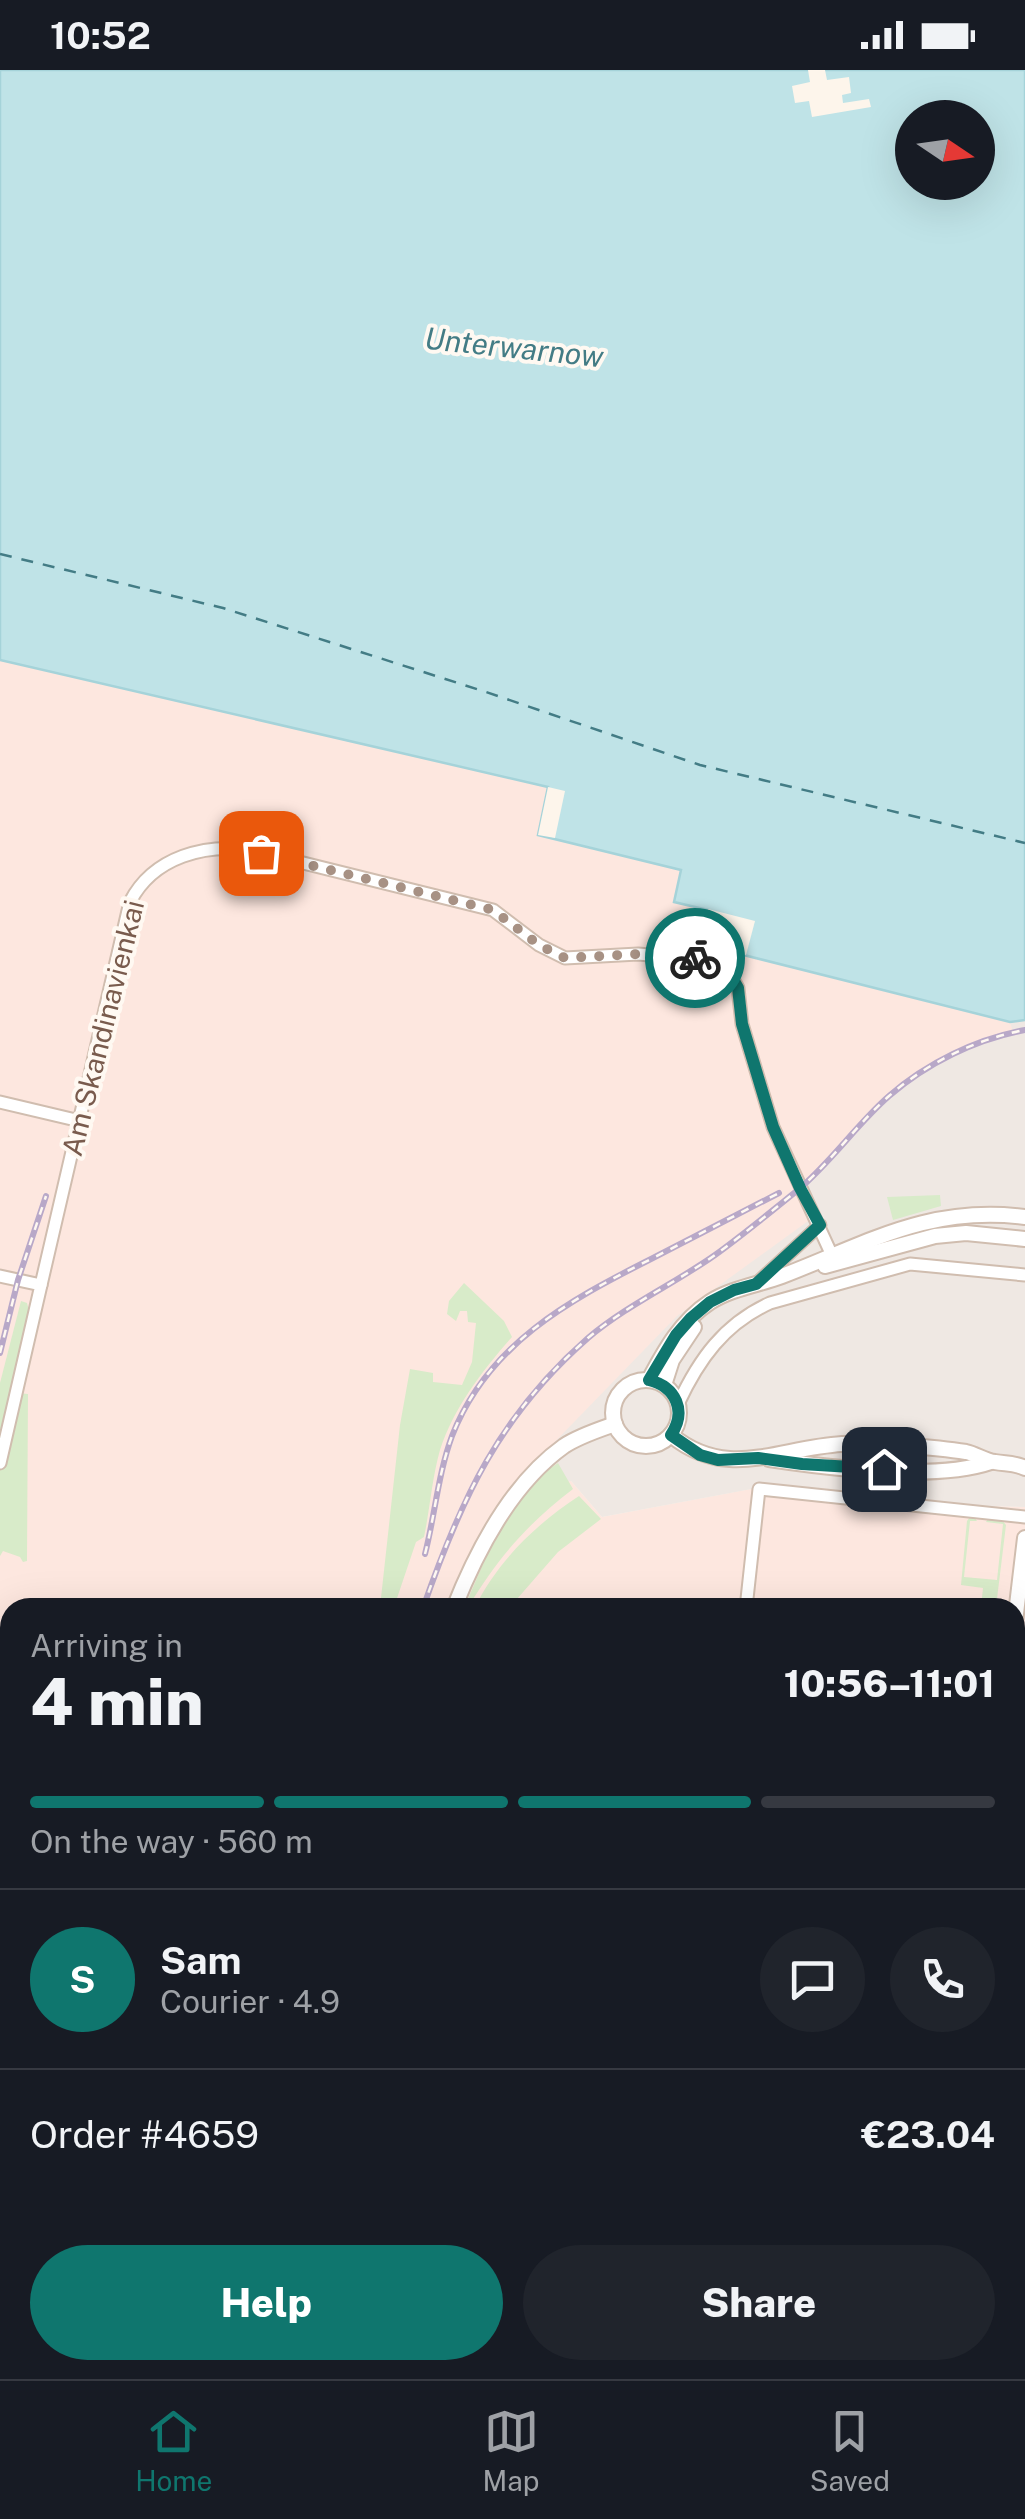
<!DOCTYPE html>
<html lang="en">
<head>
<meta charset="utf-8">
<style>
  :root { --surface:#171b24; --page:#20242c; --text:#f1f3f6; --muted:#9ea1a6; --line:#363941; --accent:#0f766e }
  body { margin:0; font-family:"Public Sans",sans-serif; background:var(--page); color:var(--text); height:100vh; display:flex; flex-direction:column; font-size:38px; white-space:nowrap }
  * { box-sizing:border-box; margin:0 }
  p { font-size:32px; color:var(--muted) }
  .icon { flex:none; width:55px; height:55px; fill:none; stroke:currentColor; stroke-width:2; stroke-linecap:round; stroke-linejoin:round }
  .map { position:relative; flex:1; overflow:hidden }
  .drawer { position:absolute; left:0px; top:1528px; width:1025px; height:782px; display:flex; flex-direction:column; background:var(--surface); border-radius:30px 30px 0 0; box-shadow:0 10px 40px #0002 }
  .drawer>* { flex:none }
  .needle { width:65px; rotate:103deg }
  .tools { position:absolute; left:895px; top:30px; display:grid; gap:20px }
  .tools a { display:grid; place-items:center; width:100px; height:100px; border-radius:50%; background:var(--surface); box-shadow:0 10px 40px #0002; font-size:50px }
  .pin { position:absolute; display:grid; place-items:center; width:85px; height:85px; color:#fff; margin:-42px; border-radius:20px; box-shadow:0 5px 15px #0006 }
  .courier { position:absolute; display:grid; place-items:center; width:100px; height:100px; margin:-50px; border:8px solid #0f766e; border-radius:50%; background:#fff; color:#222; box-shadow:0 2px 12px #0007 }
  .summary em { font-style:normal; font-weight:800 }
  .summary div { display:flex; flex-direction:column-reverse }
  .summary { display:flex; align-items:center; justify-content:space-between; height:170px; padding:0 30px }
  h1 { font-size:65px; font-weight:800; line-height:75px }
  .bar { display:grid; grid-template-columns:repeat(4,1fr); gap:15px 10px; align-content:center; height:120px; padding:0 30px }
  .bar i { height:12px; border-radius:8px; background:var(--line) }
  .bar .current { background:var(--accent) }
  .bar p { grid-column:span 4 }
  .line { display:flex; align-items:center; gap:25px; padding:0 30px; border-top:2px solid var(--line) }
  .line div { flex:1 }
  .round { display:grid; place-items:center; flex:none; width:105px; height:105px; border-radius:52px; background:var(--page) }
  .button { display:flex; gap:20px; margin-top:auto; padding:20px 30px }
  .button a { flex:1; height:115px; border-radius:60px; background:var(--accent); color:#fff; font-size:40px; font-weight:800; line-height:115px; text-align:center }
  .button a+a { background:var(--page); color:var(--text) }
  .status { display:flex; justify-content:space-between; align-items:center; height:70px; padding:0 50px; background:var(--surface); direction:ltr }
  .status svg { height:28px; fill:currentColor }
  .menu { display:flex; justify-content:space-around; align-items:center; height:140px; border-top:2px solid var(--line); background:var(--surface); font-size:28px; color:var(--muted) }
  .menu a { display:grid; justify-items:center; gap:5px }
  .menu .current { color:var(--accent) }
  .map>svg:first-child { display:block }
  .commercial { fill:#fde7df }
  .industrial { fill:#efe8e3 }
  .green { fill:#d8ebc9 }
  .water { fill:#bfe3e7; stroke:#a5d3d9; stroke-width:2.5; fill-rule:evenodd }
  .pier { fill:#fdf5eb }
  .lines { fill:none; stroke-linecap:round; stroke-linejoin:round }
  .ferry { stroke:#437c85; stroke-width:2.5; stroke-dasharray:12 10; stroke-linecap:butt }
  .minor-casing { stroke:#d0bdaf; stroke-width:15 }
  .tertiary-casing { stroke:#d0bdaf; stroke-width:18 }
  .minor { stroke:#fff; stroke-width:11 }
  .tertiary { stroke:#fff; stroke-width:14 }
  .rail-casing { stroke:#b8a8c8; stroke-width:6 }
  .rail { stroke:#fff9f2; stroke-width:2.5; stroke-dasharray:8; stroke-linecap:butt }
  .done { stroke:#a79184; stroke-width:10; stroke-dasharray:0 18 }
  .route { stroke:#0f766e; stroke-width:12 }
  .labels { text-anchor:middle; stroke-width:8; stroke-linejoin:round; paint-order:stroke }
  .street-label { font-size:28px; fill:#795b4d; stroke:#fff9f2 }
  .water-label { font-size:30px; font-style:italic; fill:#437c85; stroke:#fff9f2 }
</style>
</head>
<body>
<div class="status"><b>10:52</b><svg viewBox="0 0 49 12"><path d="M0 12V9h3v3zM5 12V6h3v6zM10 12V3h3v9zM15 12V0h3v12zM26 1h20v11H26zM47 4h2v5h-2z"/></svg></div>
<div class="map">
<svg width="1025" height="2309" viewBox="0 0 1025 2309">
  <rect width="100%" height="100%" fill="#fdf5eb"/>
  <g class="commercial">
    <polygon points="0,590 565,721 555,768 681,800 747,885 1010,952 1014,962 950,986 889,1027 800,1118 815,1146 571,1411 602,1447 756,1418 756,1413 762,1412 988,1436 1025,1437 1025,2309 830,2309 833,2305 831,2300 1015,2300 1015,1538 10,1538 10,2120 0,2120"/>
    <polygon points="467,2300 731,2300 718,2305 719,2309 461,2309"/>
  </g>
  <polygon class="industrial" points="1025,950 1025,1437 988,1436 762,1412 756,1413 757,1418 602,1447 571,1411 567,1412 558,1393 552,1396 543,1384 677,1246 815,1146 800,1118 889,1027 929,997 982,972 1013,962 1010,952"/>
  <g class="green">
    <polygon points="940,1125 941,1136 893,1150 887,1127"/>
    <path d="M 464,1213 L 504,1251 L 512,1267 C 483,1300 454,1337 440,1380 C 432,1408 430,1439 424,1467 L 416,1472 L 394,1537 L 380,1537 L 400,1355 L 410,1299 L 433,1303 L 433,1312 L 462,1315 L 472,1292 L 476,1253 L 468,1252 L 467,1241 L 460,1241 L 456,1251 L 447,1244 L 449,1231 Z"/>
    <polygon points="21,1231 27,1233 29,1241 0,1362 0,1313"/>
    <polygon points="17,1323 28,1324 27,1491 23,1492 20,1487 3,1481 0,1486 0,1393"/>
    <path d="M 558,1393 L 573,1419 C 526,1455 499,1487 468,1537 L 464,1538 C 486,1489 507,1424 558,1393 Z"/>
    <path d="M 579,1426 L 601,1449 L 558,1482 L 510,1537 L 475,1537 C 498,1491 536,1454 579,1426 Z"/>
    <polygon points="972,1444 977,1451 970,1451 964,1507 997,1510 1003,1454 986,1452 989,1447 1000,1448 1006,1455 996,1537 981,1537 983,1518 961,1515 967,1451"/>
    <polygon points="0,2120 10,2120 10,2259 0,2268"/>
    <polygon points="52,2300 170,2300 167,2309 45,2309"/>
    <polygon points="731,2300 822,2300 810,2309 719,2309 717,2306"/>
  </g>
  <path class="water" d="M 0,0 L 1025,0 L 1025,950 L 1010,952 L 700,874 L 708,840 L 674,832 L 681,800 L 538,765 L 548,717 L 0,590 ZM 912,48 L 978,48 L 978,112 L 912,112 Z"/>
  <g class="pier">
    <polygon points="808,0 825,0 827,10 849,7 851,23 842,25 843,33 869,29 871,37 812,47 809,31 795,33 792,16 810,12"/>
    <polygon points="548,717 565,721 555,768 538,765"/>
    <polygon points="708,839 755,851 746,885 700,874"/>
  </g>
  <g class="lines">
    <polyline class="ferry" points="0,484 223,538 486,622 700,695 1025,773"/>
    <defs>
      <g id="minor">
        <polyline points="0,1032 80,1051"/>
        <polyline points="0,1206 41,1215 0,1393"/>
        <polyline points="757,1213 820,1155"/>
        <path d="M 41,1215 L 130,832 C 153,787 206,772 255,781 L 493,840 L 539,875 L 565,888 L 638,884 L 696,889 L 715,894 L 730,904 L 738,918 L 742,954 L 773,1057 L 835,1192"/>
        <path d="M 678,1334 C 699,1289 724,1254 770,1233 L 910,1194 L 1025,1205"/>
        <polyline points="707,1538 711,1538"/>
        <polyline points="746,1538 759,1419 1025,1447"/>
        <polyline points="1015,1689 1025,1690"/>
        <polyline points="1015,1864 1025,1865"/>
        <polyline points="1015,2193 1025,2192"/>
        <polyline points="978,2300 979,2309"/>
        <polyline points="692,2309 712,2300"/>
      </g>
      <g id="tertiary">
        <polyline points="825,1196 935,1166 966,1163 1025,1169"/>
        <circle cx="646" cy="1343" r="33"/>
        <path d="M 649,1310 C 665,1280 681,1251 710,1232 C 732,1218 758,1215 782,1206 C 868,1173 929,1135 1025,1147"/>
        <polyline points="664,1315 672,1290 694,1257"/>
        <path d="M 671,1365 C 727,1411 777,1378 842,1374 C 873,1373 935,1377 966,1382 C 976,1384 985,1391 995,1392 C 1006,1394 1015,1393 1025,1398"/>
        <path d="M 769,1389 C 829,1398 936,1411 991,1392"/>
        <path d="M 454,1538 C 477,1480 512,1413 564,1376 C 579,1366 598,1360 615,1354"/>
        <polyline points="1015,1552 1025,1468"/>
        <polyline points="0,2282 10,2272"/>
        <polyline points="0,2309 10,2299"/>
      </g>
    </defs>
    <use href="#minor" class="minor-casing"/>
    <use href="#tertiary" class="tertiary-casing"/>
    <use href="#minor" class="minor"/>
    <use href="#tertiary" class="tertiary"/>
    <defs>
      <g id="rail">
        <polyline points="0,1283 18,1210 46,1126"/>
        <path d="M 425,1484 C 435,1445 438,1404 452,1366 C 488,1274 568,1231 651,1189 C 694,1167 736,1145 779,1123"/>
        <path d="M 423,1538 C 461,1429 499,1346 588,1268 C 627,1235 674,1214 715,1185 C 744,1164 772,1141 799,1119 C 832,1091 857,1054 889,1026 C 927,993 976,969 1025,960"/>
        <polyline points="1015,1713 1025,1713"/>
        <polyline points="1015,2223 1025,2220"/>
        <polyline points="208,2309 211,2300"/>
        <polyline points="235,2309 238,2300"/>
      </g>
    </defs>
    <use href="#rail" class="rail-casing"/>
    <use href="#rail" class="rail"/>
  </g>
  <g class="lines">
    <polyline class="done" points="261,783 493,840 539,875 565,888 638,884 695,888"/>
    <path class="route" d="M 695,888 L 715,894 L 730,904 L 738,918 L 742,954 L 773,1057 L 800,1118 L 820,1155 L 756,1214 L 734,1220 L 710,1232 L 691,1248 L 676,1265 L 649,1310 C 676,1317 687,1341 671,1365 L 700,1385 L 718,1390 L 758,1388 L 802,1394 L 884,1399"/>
  </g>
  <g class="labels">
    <g class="street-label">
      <text transform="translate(103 958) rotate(-76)" y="10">Am Skandinavienkai</text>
    </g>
    <g class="water-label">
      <text transform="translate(514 278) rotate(6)" y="10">Unterwarnow</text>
    </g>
  </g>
</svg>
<div class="tools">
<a><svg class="needle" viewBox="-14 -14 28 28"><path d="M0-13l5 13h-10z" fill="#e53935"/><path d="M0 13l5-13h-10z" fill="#9ea1a6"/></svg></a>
</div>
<div class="pin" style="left:261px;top:783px;background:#ea580c"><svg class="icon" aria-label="bag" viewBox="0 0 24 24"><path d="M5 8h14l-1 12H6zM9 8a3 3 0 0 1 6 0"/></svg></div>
<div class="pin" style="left:884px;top:1399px;background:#1f2937"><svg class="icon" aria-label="home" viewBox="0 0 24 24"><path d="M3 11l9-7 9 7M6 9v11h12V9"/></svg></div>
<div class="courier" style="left:695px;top:888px"><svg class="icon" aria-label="bike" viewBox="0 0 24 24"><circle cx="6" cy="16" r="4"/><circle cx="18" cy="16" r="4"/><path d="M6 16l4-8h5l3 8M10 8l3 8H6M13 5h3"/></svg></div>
<section class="drawer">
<div class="summary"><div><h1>4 min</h1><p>Arriving in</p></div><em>10:56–11:01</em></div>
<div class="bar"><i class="current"></i><i class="current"></i><i class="current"></i><i></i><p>On the way · 560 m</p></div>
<div class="line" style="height:180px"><b class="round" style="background:var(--accent);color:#fff">S</b><div><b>Sam</b><p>Courier · 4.9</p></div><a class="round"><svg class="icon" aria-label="chat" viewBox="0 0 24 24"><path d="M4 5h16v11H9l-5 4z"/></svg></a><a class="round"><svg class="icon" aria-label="phone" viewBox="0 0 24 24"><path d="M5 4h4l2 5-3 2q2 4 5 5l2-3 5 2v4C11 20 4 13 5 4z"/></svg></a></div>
<div class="line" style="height:130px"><div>Order #4659</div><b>€23.04</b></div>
<div class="button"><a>Help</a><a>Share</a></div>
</section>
</div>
<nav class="menu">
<a class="current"><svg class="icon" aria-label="home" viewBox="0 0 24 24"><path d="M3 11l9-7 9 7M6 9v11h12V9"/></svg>Home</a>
<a><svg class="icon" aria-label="map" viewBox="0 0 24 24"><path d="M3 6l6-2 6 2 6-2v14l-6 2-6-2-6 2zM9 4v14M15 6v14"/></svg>Map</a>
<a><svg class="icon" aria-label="saved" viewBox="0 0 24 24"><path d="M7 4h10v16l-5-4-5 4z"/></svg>Saved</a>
</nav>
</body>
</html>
